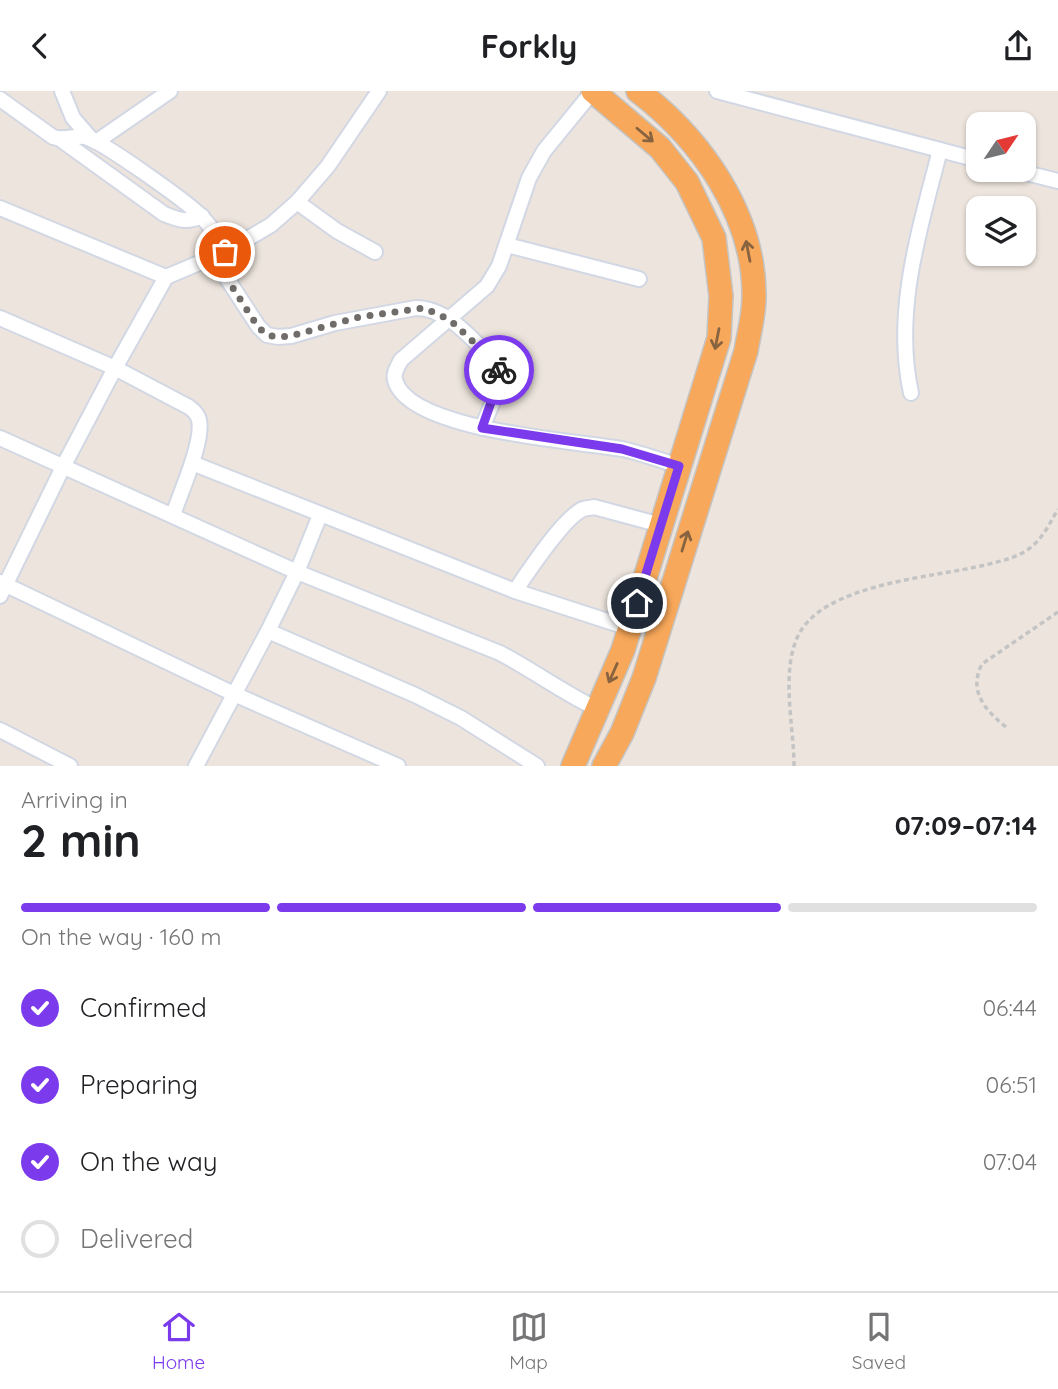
<!DOCTYPE html>
<html lang="en">
<head>
<meta charset="utf-8">
<style>
  :root { --surface:#fff; --page:#f2f2f2; --text:#202124; --muted:#757577; --line:#e0e0e0; --accent:#7c3aed }
  body { margin:0; font-family:Quicksand,sans-serif; background:var(--page); color:var(--text); height:100vh; display:flex; flex-direction:column; font-size:26px; white-space:nowrap }
  * { box-sizing:border-box; margin:0 }
  p { font-size:23px; color:var(--muted) }
  .icon { flex:none; width:38px; height:38px; fill:none; stroke:currentColor; stroke-width:2; stroke-linecap:round; stroke-linejoin:round }
  .map { position:relative; height:675px; overflow:hidden }
  .sheet { display:flex; flex-direction:column; background:var(--surface); flex:1 }
  .sheet>* { flex:none }
  .needle { width:46px; rotate:55deg }
  .fabs { position:absolute; left:966px; top:21px; display:grid; gap:14px }
  .fabs a { display:grid; place-items:center; width:70px; height:70px; border-radius:14px; background:var(--surface); box-shadow:0 2px 5px #0004; font-size:35px }
  .pin { position:absolute; display:grid; place-items:center; width:60px; height:60px; color:#fff; margin:-30px; border:4px solid #fff; border-radius:50%; box-shadow:0 2px 7px #0007 }
  .courier { position:absolute; display:grid; place-items:center; width:70px; height:70px; margin:-35px; border:5px solid #7c3aed; border-radius:50%; background:#fff; color:#222; box-shadow:0 2px 9px #0007 }
  .summary em { font-style:normal; font-weight:700 }
  .summary div { display:flex; flex-direction:column-reverse }
  .summary { display:flex; align-items:center; justify-content:space-between; height:119px; padding:0 21px }
  h1 { font-size:46px; font-weight:700; line-height:52px }
  .bar { display:grid; grid-template-columns:repeat(4,1fr); gap:10px 7px; align-content:center; height:84px; padding:0 21px }
  .bar i { height:9px; border-radius:5px; background:var(--line) }
  .bar .on { background:var(--accent) }
  .bar p { grid-column:span 4 }
  ol { padding:0 21px; list-style:none }
  li { display:flex; align-items:center; gap:21px; height:77px }
  li p { margin-inline-start:auto }
  li .icon { padding:7px; border-radius:50%; background:var(--accent); color:#fff; stroke-width:4 }
  li:last-child { color:var(--muted) }
  li i { width:38px; height:38px; border:4px solid var(--line); border-radius:50% }
  header { display:flex; justify-content:space-between; align-items:center; height:91px; padding:0 21px; background:var(--surface); font-size:32px; font-weight:700 }
  .dock { display:flex; justify-content:space-around; align-items:center; height:98px; border-top:2px solid var(--line); background:var(--surface); font-size:19px; color:var(--muted) }
  .dock a { display:grid; justify-items:center; gap:4px }
  .dock .on { color:var(--accent) }
  .map>svg:first-child { display:block }
  .lines { fill:none; stroke-linecap:round; stroke-linejoin:round }
  .minor-casing { stroke:#d2d7e4; stroke-width:18 }
  .trunk-casing { stroke:#c4c4c4; stroke-width:26 }
  .path { stroke:#c4c4c4; stroke-width:3.5; stroke-dasharray:5 3.5; stroke-linecap:butt }
  .minor { stroke:#fff; stroke-width:14 }
  .trunk { stroke:#f8a85a; stroke-width:23 }
  .oneway { stroke:#876340 }
  .done { stroke:#6f6c69; stroke-width:7; stroke-dasharray:0 12.6 }
  .route { stroke:#7c3aed; stroke-width:9 }
</style>
</head>
<body>
<header><svg class="icon" aria-label="back" viewBox="0 0 24 24"><path d="M15 5l-7 7 7 7"/></svg>Forkly<svg class="icon" aria-label="share" viewBox="0 0 24 24"><path d="M12 15V3M7 8l5-5 5 5M5 13v7h14v-7"/></svg></header>
<div class="map">
<svg width="1058" height="675" viewBox="0 0 1058 675">
  <rect width="100%" height="100%" fill="#ede5dd"/>
  <g class="lines">
    <defs>
      <g id="minor">
        <polyline points="62,0 73,27 92,49"/>
        <path d="M 593,0 L 544,60 L 529,87 L 499,175 L 487,195 L 401,269 C 398,275 393,282 395,289 C 408,340 577,350 622,358 C 641,362 660,369 679,375"/>
        <polyline points="717,0 978,69"/>
        <path d="M 0,8 L 53,46 C 65,50 74,44 85,46 C 101,49 187,111 201,125 C 212,136 218,147 225,161"/>
        <path d="M 60,48 L 164,123 C 179,129 186,132 202,125"/>
        <polyline points="96,51 170,0"/>
        <polyline points="1014,79 1058,90"/>
        <polyline points="297,111 337,140 375,161"/>
        <polyline points="0,117 166,186"/>
        <polyline points="507,154 639,188"/>
        <path d="M 213,166 L 258,235 L 267,244 L 278,246 L 291,245 L 335,232 L 416,217 C 448,217 474,250 495,271 C 506,290 489,318 482,337"/>
        <path d="M 0,227 L 115,277 L 189,316 C 193,319 198,323 199,329 C 204,350 180,403 173,424"/>
        <path d="M 911,302 C 893,220 920,137 940,59"/>
        <path d="M 0,347 L 297,481 L 500,562 C 534,580 562,601 597,618"/>
        <polyline points="192,372 515,500 629,537"/>
        <polyline points="0,491 234,603 398,675"/>
        <path d="M 515,500 C 528,481 563,427 583,418 C 587,417 591,417 594,416 L 661,434"/>
        <polyline points="0,505 64,374 115,277 166,186 225,161 271,134 297,111 328,75 379,0"/>
        <polyline points="268,540 415,604 461,627 537,675"/>
        <polyline points="0,639 70,675"/>
        <polyline points="196,675 268,540 297,481 320,424"/>
      </g>
      <g id="trunk">
        <polyline points="573,675 623,559 719,247 721,205 714,147 687,91 660,57 593,0"/>
        <path d="M 604,675 L 622,642 L 644,587 L 746,260 C 749,242 754,224 754,206 C 755,124 701,48 638,0"/>
      </g>
    </defs>
    <use href="#minor" class="minor-casing"/>
    <use href="#trunk" class="trunk-casing"/>
    <g class="path">
      <path d="M 1006,636 C 985,619 968,600 982,573 L 1058,521"/>
      <path d="M 794,675 C 794,636 781,584 797,547 C 821,492 932,487 985,474 C 1001,470 1017,467 1030,457 C 1043,447 1050,432 1058,418"/>
    </g>
    <use href="#minor" class="minor"/>
    <use href="#trunk" class="trunk"/>
  </g>
  <defs><path id="oneway-shaft" d="M-6 0H5M1.5-3L5.5 0L1.5 3" fill="none" stroke-width="1.6" stroke-linecap="round" stroke-linejoin="round" transform="scale(1.75)"/></defs>
  <g class="oneway">
    <use href="#oneway-shaft" transform="translate(645 44) rotate(40)"/>
    <use href="#oneway-shaft" transform="translate(748 160) rotate(-101)"/>
    <use href="#oneway-shaft" transform="translate(717 248) rotate(101)"/>
    <use href="#oneway-shaft" transform="translate(685 450) rotate(-73)"/>
    <use href="#oneway-shaft" transform="translate(613 582) rotate(114)"/>
  </g>
  <g class="lines">
    <polyline class="done" points="225,161 213,166 258,236 267,244 278,246 291,245 359,226 424,217 450,229 495,271 499,279"/>
    <polyline class="route" points="499,279 496,297 482,337 622,358 679,375 637,512"/>
  </g>
</svg>
<div class="fabs">
<a><svg class="needle" viewBox="-14 -14 28 28"><path d="M0-13l5 13h-10z" fill="#e53935"/><path d="M0 13l5-13h-10z" fill="#757577"/></svg></a>
<a><svg class="icon" aria-label="layers" viewBox="0 0 24 24"><path d="M12 4l9 5-9 5-9-5zM3 14l9 5 9-5"/></svg></a>
</div>
<div class="pin" style="left:225px;top:161px;background:#ea580c"><svg class="icon" aria-label="bag" viewBox="0 0 24 24"><path d="M5 8h14l-1 12H6zM9 8a3 3 0 0 1 6 0"/></svg></div>
<div class="pin" style="left:637px;top:512px;background:#1f2937"><svg class="icon" aria-label="home" viewBox="0 0 24 24"><path d="M3 11l9-7 9 7M6 9v11h12V9"/></svg></div>
<div class="courier" style="left:499px;top:279px"><svg class="icon" aria-label="bike" viewBox="0 0 24 24"><circle cx="6" cy="16" r="4"/><circle cx="18" cy="16" r="4"/><path d="M6 16l4-8h5l3 8M10 8l3 8H6M13 5h3"/></svg></div>
</div>
<section class="sheet">
<div class="summary"><div><h1>2 min</h1><p>Arriving in</p></div><em>07:09–07:14</em></div>
<div class="bar"><i class="on"></i><i class="on"></i><i class="on"></i><i></i><p>On the way · 160 m</p></div>
<ol>
<li><svg class="icon" aria-label="check" viewBox="0 0 24 24"><path d="M5 12l5 5 9-10"/></svg>Confirmed<p>06:44</p></li>
<li><svg class="icon" aria-label="check" viewBox="0 0 24 24"><path d="M5 12l5 5 9-10"/></svg>Preparing<p>06:51</p></li>
<li><svg class="icon" aria-label="check" viewBox="0 0 24 24"><path d="M5 12l5 5 9-10"/></svg>On the way<p>07:04</p></li>
<li><i></i>Delivered</li>
</ol>
</section>
<nav class="dock">
<a class="on"><svg class="icon" aria-label="home" viewBox="0 0 24 24"><path d="M3 11l9-7 9 7M6 9v11h12V9"/></svg>Home</a>
<a><svg class="icon" aria-label="map" viewBox="0 0 24 24"><path d="M3 6l6-2 6 2 6-2v14l-6 2-6-2-6 2zM9 4v14M15 6v14"/></svg>Map</a>
<a><svg class="icon" aria-label="saved" viewBox="0 0 24 24"><path d="M7 4h10v16l-5-4-5 4z"/></svg>Saved</a>
</nav>
</body>
</html>
